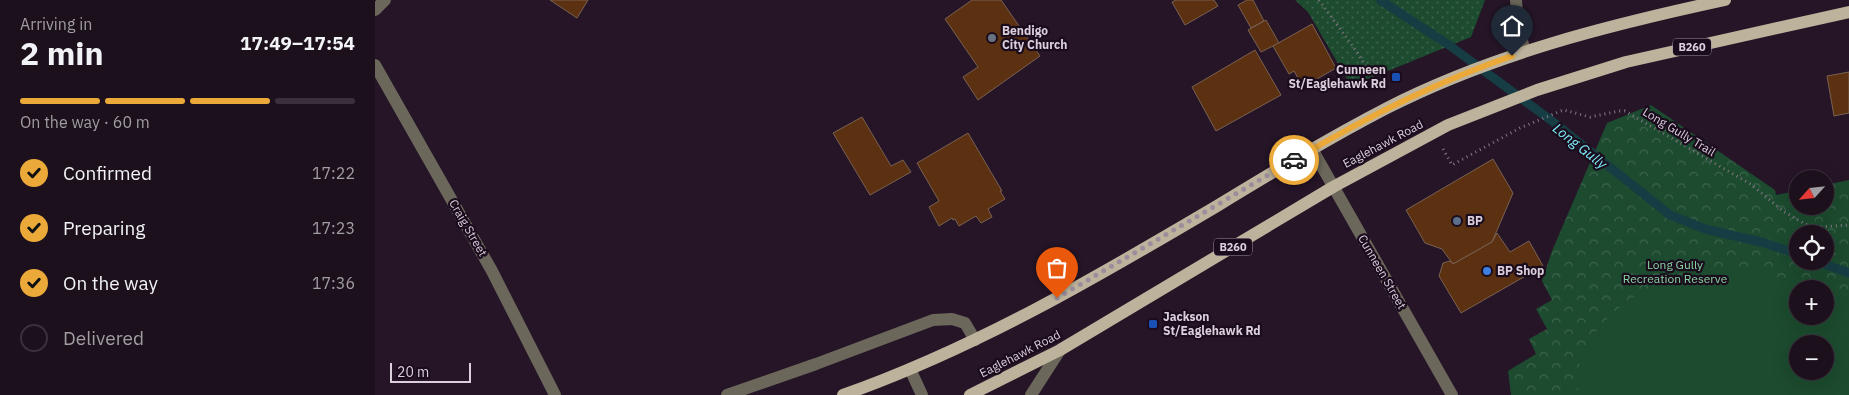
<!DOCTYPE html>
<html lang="en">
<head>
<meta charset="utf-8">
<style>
  :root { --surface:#1c101d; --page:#251926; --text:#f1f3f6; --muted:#a09da4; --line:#3a303b; --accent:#eba939 }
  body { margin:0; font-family:"IBM Plex Sans",sans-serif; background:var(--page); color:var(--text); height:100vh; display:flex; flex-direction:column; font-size:19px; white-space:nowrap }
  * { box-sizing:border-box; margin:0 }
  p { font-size:16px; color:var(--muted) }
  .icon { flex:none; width:28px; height:28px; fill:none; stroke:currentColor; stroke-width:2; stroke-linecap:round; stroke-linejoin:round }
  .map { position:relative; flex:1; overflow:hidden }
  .sheet { display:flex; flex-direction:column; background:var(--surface); width:375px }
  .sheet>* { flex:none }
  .needle { width:32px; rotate:243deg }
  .buttons { position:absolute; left:1414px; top:170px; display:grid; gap:10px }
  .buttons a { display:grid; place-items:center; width:45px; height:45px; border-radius:50%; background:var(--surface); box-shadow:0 5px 20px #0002,0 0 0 1px var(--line); font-size:25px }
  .scale { position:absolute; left:15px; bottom:12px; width:81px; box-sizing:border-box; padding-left:5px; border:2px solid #dacfdb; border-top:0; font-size:14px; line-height:18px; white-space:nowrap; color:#dacfdb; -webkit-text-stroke:4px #1b0c1d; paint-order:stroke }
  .pin { position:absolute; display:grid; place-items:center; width:42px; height:42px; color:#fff; margin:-51px -21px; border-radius:50% 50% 50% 0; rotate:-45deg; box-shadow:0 0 5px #0007 }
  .pin .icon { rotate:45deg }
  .courier { position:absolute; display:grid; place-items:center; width:50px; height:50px; margin:-25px; border:4px solid #eba939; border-radius:50%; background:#fff; color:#222; box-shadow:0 1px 6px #0007 }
  .headline em { font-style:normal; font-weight:700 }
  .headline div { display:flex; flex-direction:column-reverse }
  .headline { display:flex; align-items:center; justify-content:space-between; height:85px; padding:0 20px }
  h1 { font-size:32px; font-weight:700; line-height:38px }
  .bar { display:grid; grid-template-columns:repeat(4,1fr); gap:8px 5px; align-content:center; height:60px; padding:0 20px }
  .bar i { height:6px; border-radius:4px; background:var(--line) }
  .bar .active { background:var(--accent) }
  .bar p { grid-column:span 4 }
  ol { padding:0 20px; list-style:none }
  li { display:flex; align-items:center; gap:15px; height:55px }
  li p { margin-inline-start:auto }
  li .icon { padding:5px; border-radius:50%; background:var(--accent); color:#111; stroke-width:4 }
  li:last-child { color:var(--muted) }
  li i { width:28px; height:28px; border:2px solid var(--line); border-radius:50% }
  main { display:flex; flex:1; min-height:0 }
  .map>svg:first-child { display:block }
  .grass { fill:url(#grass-dots) }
  .park { fill:url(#park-crowns); fill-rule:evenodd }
  .pitch { fill:#1c4b2f; fill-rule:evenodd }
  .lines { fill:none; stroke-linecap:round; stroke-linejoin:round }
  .stream { stroke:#163d43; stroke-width:9 }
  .building { fill:#5b3111; stroke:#7a6151 }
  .path { stroke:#857786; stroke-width:3; stroke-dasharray:1 4; stroke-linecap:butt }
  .minor { stroke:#6b675b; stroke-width:12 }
  .major { stroke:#bdb39c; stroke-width:12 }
  .done { stroke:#9b8e9c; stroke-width:5; stroke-dasharray:0 9 }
  .route { stroke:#eba939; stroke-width:6 }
  .worship-dot { fill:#6b7280; stroke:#1b0c1d; stroke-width:2 }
  .transit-dot { fill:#1a4fb4; stroke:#1b0c1d; stroke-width:2 }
  .service-dot { fill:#5c6f8a; stroke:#1b0c1d; stroke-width:2 }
  .shop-dot { fill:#3f7fe0; stroke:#1b0c1d; stroke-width:2 }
  .labels { text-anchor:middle; stroke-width:4.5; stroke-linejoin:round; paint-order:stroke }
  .shield { fill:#1b0c1d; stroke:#a194a2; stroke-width:1 }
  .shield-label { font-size:11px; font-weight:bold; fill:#dacfdb }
  .poi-label { font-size:12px; font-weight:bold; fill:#dacfdb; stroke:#1b0c1d; text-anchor:start }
  .street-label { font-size:12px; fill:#dacfdb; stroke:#1b0c1d }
  .park-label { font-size:12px; fill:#89d5a2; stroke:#1b0c1d }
  .water-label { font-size:14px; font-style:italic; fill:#7dedfc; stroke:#1b0c1d }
</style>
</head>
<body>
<main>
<section class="sheet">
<div class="headline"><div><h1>2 min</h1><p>Arriving in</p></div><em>17:49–17:54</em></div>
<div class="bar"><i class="active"></i><i class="active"></i><i class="active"></i><i></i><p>On the way · 60 m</p></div>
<ol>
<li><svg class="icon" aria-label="check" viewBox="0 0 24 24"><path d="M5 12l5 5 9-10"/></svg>Confirmed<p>17:22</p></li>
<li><svg class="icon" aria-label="check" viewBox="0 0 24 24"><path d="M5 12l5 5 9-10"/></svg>Preparing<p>17:23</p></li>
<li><svg class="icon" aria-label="check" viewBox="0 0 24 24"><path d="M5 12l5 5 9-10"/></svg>On the way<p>17:36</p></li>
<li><i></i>Delivered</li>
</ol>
</section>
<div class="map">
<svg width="1474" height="395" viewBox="0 0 1474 395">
  <defs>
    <pattern id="grass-dots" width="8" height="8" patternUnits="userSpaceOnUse" patternTransform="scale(1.25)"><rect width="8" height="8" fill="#1c4b2f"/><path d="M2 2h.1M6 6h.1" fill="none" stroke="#3c644d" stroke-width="1.8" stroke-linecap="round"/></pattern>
    <pattern id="park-crowns" width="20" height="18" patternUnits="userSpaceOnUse" patternTransform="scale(1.25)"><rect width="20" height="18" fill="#1c4b2f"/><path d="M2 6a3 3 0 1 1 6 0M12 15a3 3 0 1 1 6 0" fill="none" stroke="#3c644d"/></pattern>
  </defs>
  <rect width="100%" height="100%" fill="#251527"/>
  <polygon class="grass" points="920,0 1110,0 1096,37 976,86 933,12"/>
  <path class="park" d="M 1276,105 L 1400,190 L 1401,195 L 1422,191 L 1422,206 L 1450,206 L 1450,185 L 1474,180 L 1474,395 L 1136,395 L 1133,371 L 1161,354 L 1154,339 L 1172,329 L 1161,309 L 1177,300 L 1167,281 L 1177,251 L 1232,123 ZM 1422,234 L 1450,234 L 1450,261 L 1422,261 ZM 1422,289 L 1450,289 L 1450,316 L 1422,316 ZM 1422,344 L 1450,344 L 1450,371 L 1422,371 Z"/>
  <path class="pitch" d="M 1361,271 L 1391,274 L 1447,289 L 1422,289 L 1422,316 L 1450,316 L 1450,289 L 1474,299 L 1474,395 L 1204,395 C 1192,344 1251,292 1296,279 C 1317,273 1339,273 1361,271 ZM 1422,344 L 1450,344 L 1450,371 L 1422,371 Z"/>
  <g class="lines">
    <g class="stream">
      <polyline points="1005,0 1074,45 1177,121 1295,215 1330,229 1390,243 1422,254"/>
      <polyline points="1441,261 1474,273"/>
    </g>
  </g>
  <g class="building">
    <polygon points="175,0 213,0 202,18"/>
    <polygon points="597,0 626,0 665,56 603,100 588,77 603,67 570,19"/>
    <polygon points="801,0 839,0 843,6 810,25 797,2"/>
    <polygon points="872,0 878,0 889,21 876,28 863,5"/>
    <polygon points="891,20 904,43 886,52 873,30"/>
    <polygon points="937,24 961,68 928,87 919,71 914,74 898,46"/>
    <polygon points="880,50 906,95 841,131 817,87"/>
    <polygon points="1474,72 1474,113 1459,116 1452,76"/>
    <polygon points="487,117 516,166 528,160 536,172 495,195 458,133"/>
    <polygon points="593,133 627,191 625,191 630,199 613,209 617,217 606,223 601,216 584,226 580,219 578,220 577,218 564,226 554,207 564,201 542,163"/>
    <polygon points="1118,159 1138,193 1117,242 1078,264 1067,249 1050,243 1031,210"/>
    <polygon points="1122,233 1135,252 1154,241 1168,266 1086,313 1064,276 1068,263 1075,261 1078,264 1117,242"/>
  </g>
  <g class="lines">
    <g class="path">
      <polyline points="944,0 982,52 1005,91"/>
      <polyline points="1068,149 1077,165 1145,128 1186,111 1189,110 1215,117 1244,111 1250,111 1377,185 1408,211 1430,224 1445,227 1474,225"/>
    </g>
    <g class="minor">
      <polyline points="1141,0 1143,28 1150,51"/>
      <polyline points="0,10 10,0"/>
      <polyline points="0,65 117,271 180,395"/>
      <polyline points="937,149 1077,395"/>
      <polyline points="535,369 547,395"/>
      <polyline points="352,395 441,364 558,320 577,319 590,323 600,340"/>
      <polyline points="656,395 685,350"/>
    </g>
    <g class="major">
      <path d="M 468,395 C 601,348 722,277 842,206 C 898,172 954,138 1012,108 C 1118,54 1234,25 1350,0"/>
      <polyline points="595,395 685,350 958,187 1073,125 1162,90 1251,62 1474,12"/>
    </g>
  </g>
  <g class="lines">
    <polyline class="done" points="682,298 919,160"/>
    <path class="route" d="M 919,160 C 988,119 1060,82 1137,56"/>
  </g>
  <circle class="worship-dot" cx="617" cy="38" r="5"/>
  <g class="transit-dot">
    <rect x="1016" y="72" width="10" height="10" rx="2.5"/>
    <rect x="773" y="319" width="10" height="10" rx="2.5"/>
  </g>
  <circle class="service-dot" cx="1082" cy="221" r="5"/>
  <circle class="shop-dot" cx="1112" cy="271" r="5"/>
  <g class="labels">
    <g class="shield">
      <rect x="1298" y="38.5" width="38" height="17" rx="4"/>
      <rect x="839" y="238.5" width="38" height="17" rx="4"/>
    </g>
    <g class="shield-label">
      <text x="1317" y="51">B260</text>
      <text x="858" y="251">B260</text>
    </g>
    <g class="poi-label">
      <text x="627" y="35">Bendigo<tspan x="627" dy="14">City Church</tspan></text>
      <text x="1011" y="74" text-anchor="end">Cunneen<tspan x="1011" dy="14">St/Eaglehawk Rd</tspan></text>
      <text x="1092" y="225">BP</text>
      <text x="1122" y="275">BP Shop</text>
      <text x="788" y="321">Jackson<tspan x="788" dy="14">St/Eaglehawk Rd</tspan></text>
    </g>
    <g class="street-label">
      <text transform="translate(1304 132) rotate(31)" y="4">Long Gully Trail</text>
      <text transform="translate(1008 144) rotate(-28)" y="4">Eaglehawk Road</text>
      <text transform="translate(93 228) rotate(60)" y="4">Craig Street</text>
      <text transform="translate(1007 272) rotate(60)" y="4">Cunneen Street</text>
      <text transform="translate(645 354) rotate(-27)" y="4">Eaglehawk Road</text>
    </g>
    <g class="park-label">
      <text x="1300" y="269">Long Gully<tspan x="1300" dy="14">Recreation Reserve</tspan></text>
    </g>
    <g class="water-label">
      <text transform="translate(1205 146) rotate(38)" y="5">Long Gully</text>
    </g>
  </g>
</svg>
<div class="buttons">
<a><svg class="needle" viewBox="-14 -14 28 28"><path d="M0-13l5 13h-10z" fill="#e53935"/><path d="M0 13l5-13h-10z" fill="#a09da4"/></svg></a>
<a><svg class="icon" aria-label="locate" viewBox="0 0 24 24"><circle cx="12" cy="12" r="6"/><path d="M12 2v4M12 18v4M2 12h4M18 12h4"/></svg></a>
<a>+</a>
<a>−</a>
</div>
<div class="scale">20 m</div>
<div class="pin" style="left:682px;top:298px;background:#ea580c"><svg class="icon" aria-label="bag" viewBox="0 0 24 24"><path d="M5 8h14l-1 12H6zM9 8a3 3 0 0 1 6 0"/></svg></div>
<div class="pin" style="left:1137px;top:56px;background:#1f2937"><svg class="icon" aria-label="home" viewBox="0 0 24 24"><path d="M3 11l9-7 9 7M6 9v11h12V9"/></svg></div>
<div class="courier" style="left:919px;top:160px"><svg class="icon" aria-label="car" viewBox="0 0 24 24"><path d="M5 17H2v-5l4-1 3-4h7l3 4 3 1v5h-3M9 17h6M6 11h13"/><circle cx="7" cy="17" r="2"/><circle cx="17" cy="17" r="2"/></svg></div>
</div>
</main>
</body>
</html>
